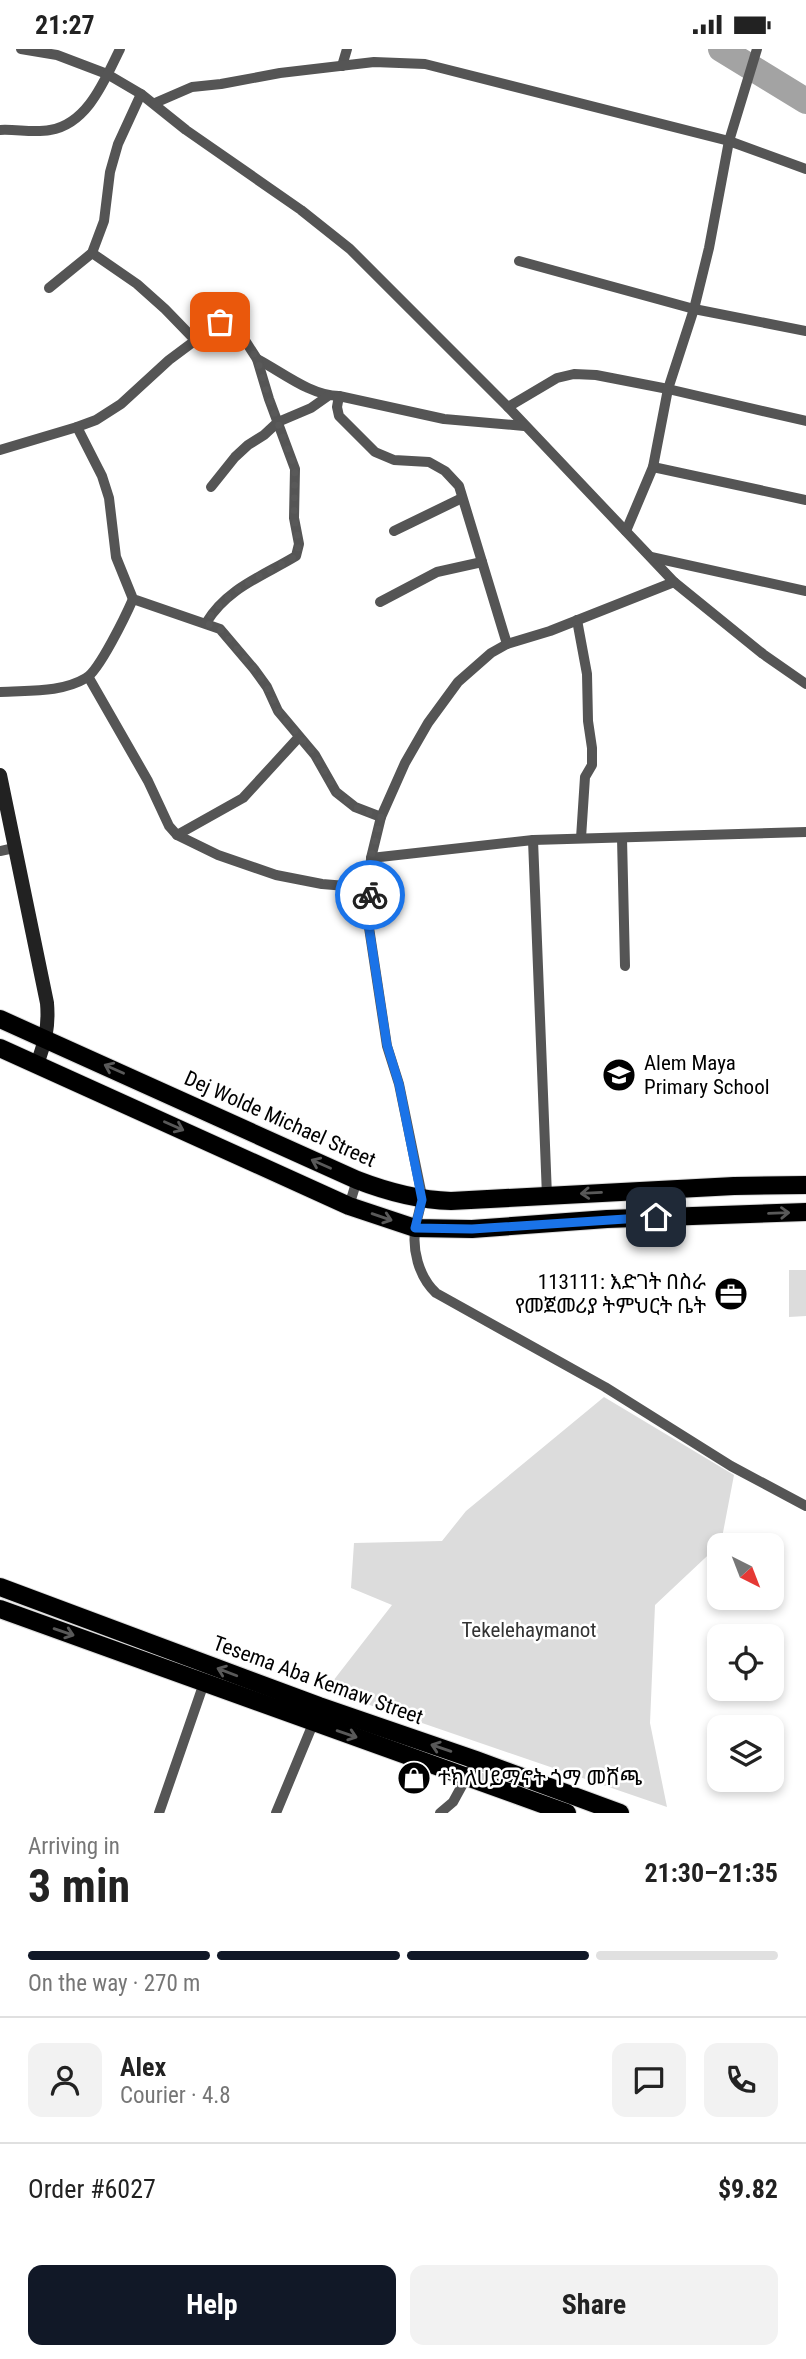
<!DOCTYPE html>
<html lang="en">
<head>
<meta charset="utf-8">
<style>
  :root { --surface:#fff; --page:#f2f2f2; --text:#222; --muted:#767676; --line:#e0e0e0; --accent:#111827 }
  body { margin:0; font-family:"Roboto Condensed","Noto Sans Ethiopic",sans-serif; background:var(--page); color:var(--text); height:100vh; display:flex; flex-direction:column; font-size:26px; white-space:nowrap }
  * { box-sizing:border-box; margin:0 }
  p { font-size:23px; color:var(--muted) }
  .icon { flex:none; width:38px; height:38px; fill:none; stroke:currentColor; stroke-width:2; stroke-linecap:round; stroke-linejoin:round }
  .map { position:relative; height:1764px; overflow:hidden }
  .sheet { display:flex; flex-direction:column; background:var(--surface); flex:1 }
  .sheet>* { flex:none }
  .needle { width:46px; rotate:138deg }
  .fabs { position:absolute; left:707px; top:1484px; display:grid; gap:14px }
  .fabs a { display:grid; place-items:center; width:77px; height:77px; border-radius:14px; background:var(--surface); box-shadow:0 4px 10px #0003; font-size:35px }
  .pin { position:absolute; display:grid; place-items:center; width:60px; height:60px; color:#fff; margin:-30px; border-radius:14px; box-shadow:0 4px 10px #0006 }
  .courier { position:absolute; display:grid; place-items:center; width:70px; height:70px; margin:-35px; border:5px solid #1a73e8; border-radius:50%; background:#fff; color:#222; box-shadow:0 2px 9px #0007 }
  .head em { font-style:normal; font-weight:700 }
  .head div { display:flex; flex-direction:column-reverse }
  .head { display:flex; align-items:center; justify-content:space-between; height:119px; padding:0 28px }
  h1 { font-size:46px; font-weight:700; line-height:52px }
  .bar { display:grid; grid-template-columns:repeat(4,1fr); gap:10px 7px; align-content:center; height:84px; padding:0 28px }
  .bar i { height:9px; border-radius:5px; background:var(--line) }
  .bar .selected { background:var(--accent) }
  .bar p { grid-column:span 4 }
  .line { display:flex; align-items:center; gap:18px; padding:0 28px; border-top:2px solid var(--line) }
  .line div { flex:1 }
  .round { display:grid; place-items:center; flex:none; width:74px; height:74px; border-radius:14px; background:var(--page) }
  .primary-button { display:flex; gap:14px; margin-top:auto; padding:14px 28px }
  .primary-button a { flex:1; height:80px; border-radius:14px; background:var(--accent); color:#fff; font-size:28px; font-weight:700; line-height:80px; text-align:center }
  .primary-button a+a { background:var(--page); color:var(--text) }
  .status { display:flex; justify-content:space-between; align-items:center; height:49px; padding:0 35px; background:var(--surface); direction:ltr }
  .status svg { height:19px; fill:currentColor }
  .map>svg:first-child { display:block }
  .green { fill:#dcdcdc }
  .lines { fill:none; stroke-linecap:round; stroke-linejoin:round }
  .river { stroke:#a3a3a3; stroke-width:26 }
  .primary-casing { stroke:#dbdbdb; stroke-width:20 }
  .minor { stroke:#555; stroke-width:10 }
  .secondary { stroke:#222; stroke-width:14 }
  .primary { stroke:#000; stroke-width:18 }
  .oneway { stroke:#595959 }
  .done { stroke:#595959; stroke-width:7; stroke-dasharray:0 12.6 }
  .route { stroke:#1a73e8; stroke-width:9 }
  .labels { text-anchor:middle; stroke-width:5; stroke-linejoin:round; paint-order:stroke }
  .poi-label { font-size:21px; fill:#000; stroke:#fff; text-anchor:start }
  .street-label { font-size:21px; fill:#000; stroke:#fff }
  .park-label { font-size:21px; fill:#333; stroke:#fff }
</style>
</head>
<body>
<div class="status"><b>21:27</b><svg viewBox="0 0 49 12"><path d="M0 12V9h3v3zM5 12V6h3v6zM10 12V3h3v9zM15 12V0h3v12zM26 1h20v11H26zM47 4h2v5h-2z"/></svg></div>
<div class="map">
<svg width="806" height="1764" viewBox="0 0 806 1764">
  <rect width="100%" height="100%" fill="#fff"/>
  <g class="green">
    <polygon points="789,1221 806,1221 806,1267 789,1268"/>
    <polygon points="604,1348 734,1426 721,1494 655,1556 650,1674 667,1758 326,1641 392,1556 351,1539 354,1494 442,1492 466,1462"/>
  </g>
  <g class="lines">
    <polyline class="river" points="721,0 806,52"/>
    <defs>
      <g id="primary">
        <path d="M 0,970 L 357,1131 C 388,1143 417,1151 451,1152 L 734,1137 L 806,1136"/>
        <polyline points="0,999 349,1157 415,1179 472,1180 607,1170 806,1163"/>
        <polyline points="0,1538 319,1657 476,1711 620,1764"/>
        <polyline points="0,1560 567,1764"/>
      </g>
    </defs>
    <use href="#primary" class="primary-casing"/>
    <g class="minor">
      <polyline points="21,0 57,6 107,25 141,45 186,81 301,161 350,200 508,358 674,533 763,605 806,635"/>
      <polyline points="342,17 347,0"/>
      <polyline points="155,54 192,38 221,35 280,24 374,13 425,15 729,92 806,120"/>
      <path d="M 0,81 C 16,80 34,84 50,81 C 88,75 105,30 120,0"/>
      <polyline points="92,204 137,235 165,260 196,292"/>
      <polyline points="519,212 694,260 806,282"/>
      <polyline points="49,239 92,204 104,172 110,123 118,95 141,45"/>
      <path d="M 257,310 C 282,323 311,347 339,347 L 444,370 L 524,377"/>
      <polyline points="339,347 337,358 339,367 375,403 394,411 429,413 445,422 459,437 507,595"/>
      <polyline points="508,358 557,329 574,325 596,326 668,340 806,372"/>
      <polyline points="77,378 102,427 109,449 116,508 133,550 220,580 254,620 267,638 278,662 315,706 336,743 355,758 381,768"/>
      <path d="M 0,401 L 77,378 L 96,371 L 121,355 L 169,311 L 220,273 L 228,272 L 239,282 L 257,310 L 269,350 L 295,420 L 294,469 L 299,495 L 296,507 C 263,527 227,539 206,574"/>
      <polyline points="653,418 806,451"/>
      <polyline points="211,438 235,408 248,396 264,386 278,373 311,359 328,347"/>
      <polyline points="394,482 462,449"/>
      <polyline points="626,482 653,418 668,340 694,260 709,199 729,92 757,0"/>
      <polyline points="651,508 806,542"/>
      <path d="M 674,533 L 550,582 L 507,595 L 491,604 L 458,633 L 428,674 L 405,714 L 381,768 L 371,809 L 368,872 L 387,997 L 399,1035 L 421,1142 C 423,1154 418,1164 416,1176 C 411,1200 419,1228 436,1244 L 605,1338 L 731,1417 L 806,1457"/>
      <polyline points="380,553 437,523 482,513"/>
      <polyline points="577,571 587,625 588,672 592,699 592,716 585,728 581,789"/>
      <polyline points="89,629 148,732 169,777 177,786 218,806 276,826 322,835 370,839"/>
      <path d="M 0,643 C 28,641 61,644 86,629 C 99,622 126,566 133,550"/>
      <polyline points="177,786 243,749 299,688"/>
      <polyline points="622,789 625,917"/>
      <polyline points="533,791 547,1147"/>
      <polyline points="0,802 14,799"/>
      <polyline points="371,809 533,791 806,783"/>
      <polyline points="349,1157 357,1131"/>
      <polyline points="159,1764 204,1634"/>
      <polyline points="276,1764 315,1670"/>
      <polyline points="440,1764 453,1753 476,1711"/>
    </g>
    <path class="secondary" d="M 0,726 L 47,954 C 49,977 45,994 37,1015"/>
    <use href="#primary" class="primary"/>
  </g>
  <defs><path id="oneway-shaft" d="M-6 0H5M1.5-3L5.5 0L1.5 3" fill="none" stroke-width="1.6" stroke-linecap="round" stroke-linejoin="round" transform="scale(1.75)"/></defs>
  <g class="oneway">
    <use href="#oneway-shaft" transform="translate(114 1020) rotate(-156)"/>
    <use href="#oneway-shaft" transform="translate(174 1077) rotate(24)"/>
    <use href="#oneway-shaft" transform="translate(321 1115) rotate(-156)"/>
    <use href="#oneway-shaft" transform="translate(591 1144) rotate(177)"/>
    <use href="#oneway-shaft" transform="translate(779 1164) rotate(-2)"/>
    <use href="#oneway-shaft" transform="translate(382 1168) rotate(19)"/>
    <use href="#oneway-shaft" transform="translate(64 1583) rotate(19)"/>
    <use href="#oneway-shaft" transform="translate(227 1623) rotate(-159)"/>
    <use href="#oneway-shaft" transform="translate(347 1685) rotate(19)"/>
    <use href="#oneway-shaft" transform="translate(441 1699) rotate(-161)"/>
  </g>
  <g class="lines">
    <path class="done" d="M 220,273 L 228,272 L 234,276 L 257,310 L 269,350 L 295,420 L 294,469 L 299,495 L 296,507 C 263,527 226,539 206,574 L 220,580 L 254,620 L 267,638 L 278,662 L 315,706 L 336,743 L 355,758 L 381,768 L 371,809 L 370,846"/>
    <polyline class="route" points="370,846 368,872 387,996 399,1035 422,1151 415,1179 472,1180 656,1168"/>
  </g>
  <defs>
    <symbol id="school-disc" viewBox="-11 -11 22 22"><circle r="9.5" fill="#000" stroke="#fff"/><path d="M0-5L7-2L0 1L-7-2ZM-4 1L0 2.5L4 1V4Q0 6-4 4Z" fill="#fff"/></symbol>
    <symbol id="office-disc" viewBox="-11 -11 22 22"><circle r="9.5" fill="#000" stroke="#fff"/><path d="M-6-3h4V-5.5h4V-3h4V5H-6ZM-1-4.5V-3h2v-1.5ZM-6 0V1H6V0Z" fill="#fff"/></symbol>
    <symbol id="shop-disc" viewBox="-11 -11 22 22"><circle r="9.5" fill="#000" stroke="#fff"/><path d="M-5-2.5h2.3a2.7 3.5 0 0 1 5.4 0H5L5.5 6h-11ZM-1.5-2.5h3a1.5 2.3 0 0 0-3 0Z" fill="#fff"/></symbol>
  </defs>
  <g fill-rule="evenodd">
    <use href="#school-disc" x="600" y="1007" width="38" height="38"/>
    <use href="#office-disc" x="712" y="1226" width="38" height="38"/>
    <use href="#shop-disc" x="395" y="1710" width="38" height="38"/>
  </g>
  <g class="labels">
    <g class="poi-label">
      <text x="644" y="1021">Alem Maya<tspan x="644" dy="24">Primary School</tspan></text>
      <text x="706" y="1240" text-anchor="end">113111: እድገት በስራ<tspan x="706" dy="24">የመጀመሪያ ትምህርት ቤት</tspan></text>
      <text x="438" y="1736">ተክለሀይማኖት ጎማ መሸጫ</text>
    </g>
    <g class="street-label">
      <text transform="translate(280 1070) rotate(24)" y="7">Dej Wolde Michael Street</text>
      <text transform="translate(318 1631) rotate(20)" y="7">Tesema Aba Kemaw Street</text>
    </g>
    <g class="park-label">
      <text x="529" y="1588">Tekelehaymanot</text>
    </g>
  </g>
</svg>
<div class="fabs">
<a><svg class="needle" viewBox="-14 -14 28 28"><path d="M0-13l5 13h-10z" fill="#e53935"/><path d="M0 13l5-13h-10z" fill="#767676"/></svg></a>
<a><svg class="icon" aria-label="locate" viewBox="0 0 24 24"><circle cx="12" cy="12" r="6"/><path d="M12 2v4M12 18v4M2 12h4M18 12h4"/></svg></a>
<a><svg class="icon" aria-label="layers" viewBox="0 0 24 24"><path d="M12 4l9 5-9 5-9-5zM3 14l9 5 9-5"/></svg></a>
</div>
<div class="pin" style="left:220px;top:273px;background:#ea580c"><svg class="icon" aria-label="bag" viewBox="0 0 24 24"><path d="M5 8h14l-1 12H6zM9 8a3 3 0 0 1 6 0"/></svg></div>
<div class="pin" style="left:656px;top:1168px;background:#1f2937"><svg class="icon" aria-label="home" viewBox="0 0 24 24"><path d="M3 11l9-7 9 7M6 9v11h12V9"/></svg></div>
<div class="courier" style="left:370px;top:846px"><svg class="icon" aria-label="bike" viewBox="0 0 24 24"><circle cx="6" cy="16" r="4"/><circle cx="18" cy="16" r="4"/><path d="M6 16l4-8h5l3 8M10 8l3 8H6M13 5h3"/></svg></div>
</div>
<section class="sheet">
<div class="head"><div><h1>3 min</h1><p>Arriving in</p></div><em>21:30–21:35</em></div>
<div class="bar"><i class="selected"></i><i class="selected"></i><i class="selected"></i><i></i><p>On the way · 270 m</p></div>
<div class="line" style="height:126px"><a class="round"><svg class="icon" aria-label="person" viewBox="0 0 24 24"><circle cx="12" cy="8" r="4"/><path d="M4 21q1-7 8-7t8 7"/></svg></a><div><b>Alex</b><p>Courier · 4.8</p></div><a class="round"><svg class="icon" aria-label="chat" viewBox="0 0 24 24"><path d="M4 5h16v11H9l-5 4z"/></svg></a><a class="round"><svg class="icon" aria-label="phone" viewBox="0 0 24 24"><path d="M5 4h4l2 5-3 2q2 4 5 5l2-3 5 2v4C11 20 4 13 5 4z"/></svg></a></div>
<div class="line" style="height:91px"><div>Order #6027</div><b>$9.82</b></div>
<div class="primary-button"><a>Help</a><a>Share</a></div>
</section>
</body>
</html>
